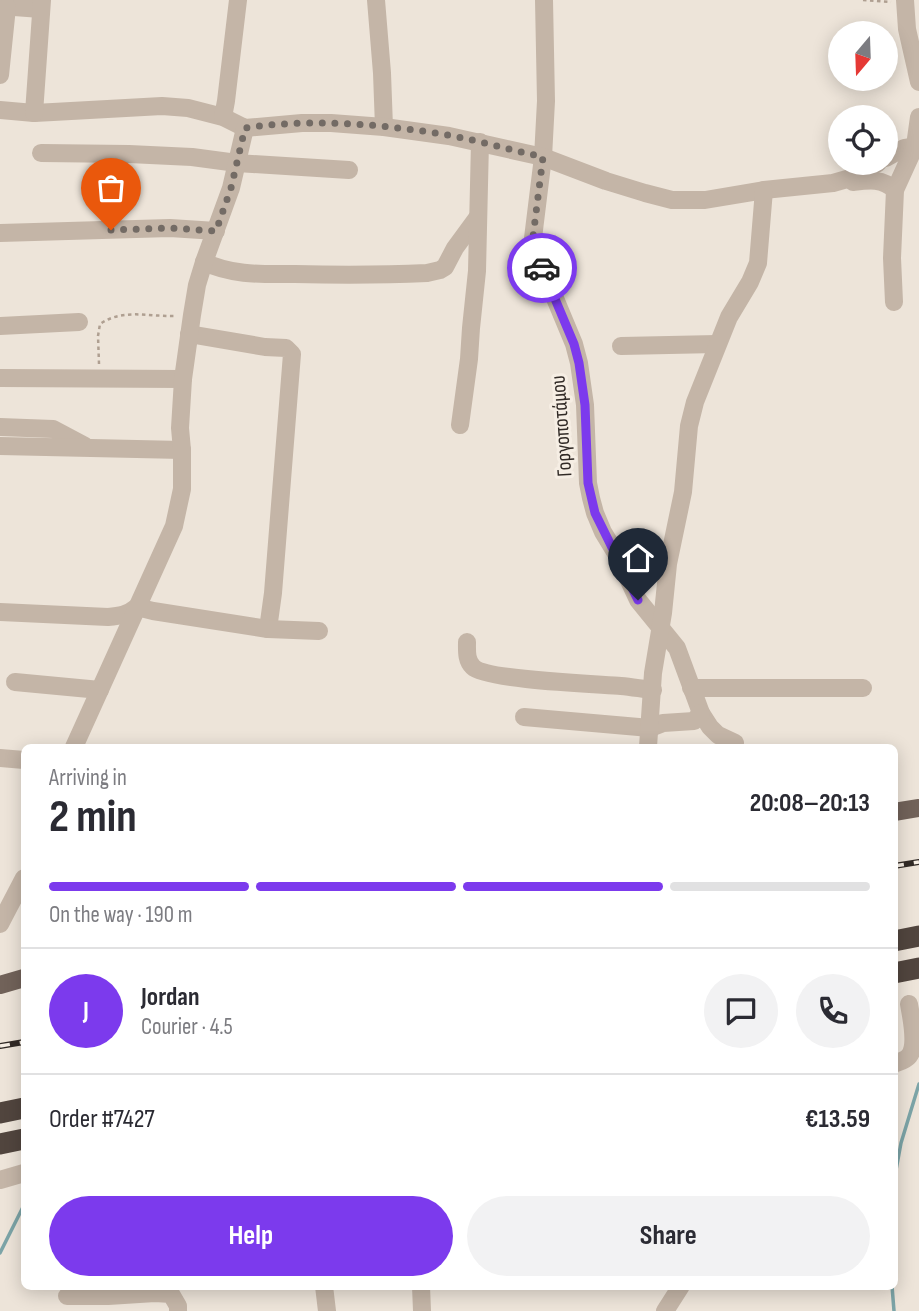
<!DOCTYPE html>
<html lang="en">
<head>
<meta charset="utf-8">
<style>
  :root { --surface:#fff; --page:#f2f2f3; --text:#2b2b33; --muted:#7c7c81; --line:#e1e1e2; --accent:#7c3aed }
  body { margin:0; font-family:"Sofia Sans Condensed",sans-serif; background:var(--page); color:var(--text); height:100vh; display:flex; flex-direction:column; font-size:26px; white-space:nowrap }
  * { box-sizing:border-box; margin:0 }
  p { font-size:23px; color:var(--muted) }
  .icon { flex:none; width:38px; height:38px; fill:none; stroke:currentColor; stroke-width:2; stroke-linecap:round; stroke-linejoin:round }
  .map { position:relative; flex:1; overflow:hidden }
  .drawer { position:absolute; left:21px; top:744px; width:877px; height:546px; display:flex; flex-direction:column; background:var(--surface); border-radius:10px; box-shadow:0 4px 18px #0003 }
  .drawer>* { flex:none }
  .needle { width:46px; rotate:199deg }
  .controls { position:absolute; left:828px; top:21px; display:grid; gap:14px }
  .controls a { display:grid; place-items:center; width:70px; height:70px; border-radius:50%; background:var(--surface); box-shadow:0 4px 18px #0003; font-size:35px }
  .pin { position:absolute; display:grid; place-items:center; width:60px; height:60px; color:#fff; margin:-72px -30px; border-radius:50% 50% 50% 0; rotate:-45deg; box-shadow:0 0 7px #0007 }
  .pin .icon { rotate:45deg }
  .courier { position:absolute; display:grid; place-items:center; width:70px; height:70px; margin:-35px; border:5px solid #7c3aed; border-radius:50%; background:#fff; color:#222; box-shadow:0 2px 9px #0007 }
  .head em { font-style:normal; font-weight:700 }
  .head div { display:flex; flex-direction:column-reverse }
  .head { display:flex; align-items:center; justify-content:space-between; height:119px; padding:0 28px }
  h1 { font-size:46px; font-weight:700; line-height:52px }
  .bar { display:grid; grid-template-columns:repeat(4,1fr); gap:10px 7px; align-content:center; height:84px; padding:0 28px }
  .bar i { height:9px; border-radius:5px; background:var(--line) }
  .bar .active { background:var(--accent) }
  .bar p { grid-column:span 4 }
  .line { display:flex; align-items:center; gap:18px; padding:0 28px; border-top:2px solid var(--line) }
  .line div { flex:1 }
  .round { display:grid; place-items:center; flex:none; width:74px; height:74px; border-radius:37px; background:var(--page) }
  .button { display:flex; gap:14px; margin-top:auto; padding:14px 28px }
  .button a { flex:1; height:80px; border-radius:42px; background:var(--accent); color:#fff; font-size:28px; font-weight:700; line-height:80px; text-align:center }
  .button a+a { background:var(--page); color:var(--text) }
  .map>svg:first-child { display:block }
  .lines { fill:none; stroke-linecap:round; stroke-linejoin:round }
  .stream { stroke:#7ca4a7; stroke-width:3.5 }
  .path { stroke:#af9f91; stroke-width:2.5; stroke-dasharray:3.5 3.5; stroke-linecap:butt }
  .minor { stroke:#c4b5a7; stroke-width:18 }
  .major { stroke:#716259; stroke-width:18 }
  .highway { stroke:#51453e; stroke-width:21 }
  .rail-casing { stroke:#312a26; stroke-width:6 }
  .rail { stroke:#f6eee4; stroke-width:3.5; stroke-dasharray:10; stroke-linecap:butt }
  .done { stroke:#736b65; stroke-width:7; stroke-dasharray:0 12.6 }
  .route { stroke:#7c3aed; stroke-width:9 }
  .labels { text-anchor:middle; stroke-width:6; stroke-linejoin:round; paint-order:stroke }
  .street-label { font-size:21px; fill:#312a26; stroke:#f6eee4 }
</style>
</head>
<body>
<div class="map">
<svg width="919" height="1311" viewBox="0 0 919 1311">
  <rect width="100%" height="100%" fill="#ede4d9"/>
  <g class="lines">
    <g class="stream">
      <polyline points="894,1181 901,1143 919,1084"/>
      <polyline points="0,1253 24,1205"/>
      <polyline points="892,1286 894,1311"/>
    </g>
    <g class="path">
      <polyline points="863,0 891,2"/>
      <path d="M 99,364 L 98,336 L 100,324 C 123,308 150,317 176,316"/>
    </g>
    <g class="minor">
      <polyline points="376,0 382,73 384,127"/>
      <polyline points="544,0 546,101 543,157 533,238 539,260 574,344 579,363 585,405 588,483 591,498 595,513 603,532 617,555 638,600 677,648 701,713 710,727 718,735 735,743"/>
      <polyline points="905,0 907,29 919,82"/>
      <polyline points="0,6 41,9"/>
      <polyline points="0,75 7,7"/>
      <polyline points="0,110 34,113 53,112 162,106 188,108 223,117 245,128 302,123 331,123 384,127 449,136 543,157 606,181 645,193 672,200 705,200 764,190 833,183 854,177 878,163"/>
      <polyline points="34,113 42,0"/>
      <polyline points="223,117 226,101 238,0"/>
      <polyline points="41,153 129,154 192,157 237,163 349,170"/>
      <polyline points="886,158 904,148 915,146 919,149"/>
      <path d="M 853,182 C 869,180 882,178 895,190"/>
      <polyline points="0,233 170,228 216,231"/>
      <path d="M 204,262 C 233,276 264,274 295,274 C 339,275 383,275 427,273 L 440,270 L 445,267 L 455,248 L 477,218"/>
      <polyline points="894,302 892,258 895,190 915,146 919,117"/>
      <polyline points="0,326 79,322"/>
      <polyline points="189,334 265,347 286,348 292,354 273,593 268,629"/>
      <polyline points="621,346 717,344"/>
      <polyline points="0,378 183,379"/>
      <polyline points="460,425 469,359 471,328 477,271 480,142"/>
      <polyline points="0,427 53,429 85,446"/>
      <polyline points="0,446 182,450"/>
      <path d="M 0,612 L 108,617 C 120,616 127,615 137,607 L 153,611 L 268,629 L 319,631"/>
      <path d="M 467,642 C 467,651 466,660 473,667 C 486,680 596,684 621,686 C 632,687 643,689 653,690"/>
      <polyline points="15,682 100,690"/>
      <polyline points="691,688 863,688"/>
      <polyline points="524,717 650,728 663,723 694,721 701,713"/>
      <polyline points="74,747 174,526 182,489 182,450 180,428 183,379 192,315 197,285 204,262 231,188 245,128"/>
      <polyline points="648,747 653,673 663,613 668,564 683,492 689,426 695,402 729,317 750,282 758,263 764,190"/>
      <polyline points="0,758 24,760"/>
      <polyline points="0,924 24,878"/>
      <path d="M 894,1064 C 899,1062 906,1060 909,1056 C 918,1045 911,1017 909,1004"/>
      <polyline points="0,1180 24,1173"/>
      <polyline points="324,1286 327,1311"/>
      <polyline points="421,1286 422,1311"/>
      <polyline points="67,1296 108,1296 155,1293 171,1294 178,1306 178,1311"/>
      <polyline points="665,1311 681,1286"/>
    </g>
    <g class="major">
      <polyline points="894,812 919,808"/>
      <polyline points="0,985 24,978"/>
    </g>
    <g class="highway">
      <polyline points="894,941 919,936"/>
      <polyline points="894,973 919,968"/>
      <polyline points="0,1113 24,1108"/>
      <polyline points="0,1144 24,1139"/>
    </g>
    <defs>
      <g id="rail">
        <polyline points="894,866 919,862"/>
        <polyline points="0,1046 24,1042"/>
      </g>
    </defs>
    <use href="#rail" class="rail-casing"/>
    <use href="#rail" class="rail"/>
  </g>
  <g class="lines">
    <path class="done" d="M 111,230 L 170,228 L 216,231 L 231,188 L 245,128 C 312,118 381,124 448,135 C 480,141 511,150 543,157 L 533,237 L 535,246 L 542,268"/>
    <polyline class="route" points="542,268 574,344 579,363 585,405 588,483 595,513 638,600"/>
  </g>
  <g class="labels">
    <g class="street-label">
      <text transform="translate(561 426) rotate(-94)" y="7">Γοργοποτάμου</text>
    </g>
  </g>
</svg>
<div class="controls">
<a><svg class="needle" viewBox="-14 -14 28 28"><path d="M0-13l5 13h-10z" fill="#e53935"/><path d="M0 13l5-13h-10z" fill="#7c7c81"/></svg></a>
<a><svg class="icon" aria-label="locate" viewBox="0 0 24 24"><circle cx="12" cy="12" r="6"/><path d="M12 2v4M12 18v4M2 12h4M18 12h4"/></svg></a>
</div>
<div class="pin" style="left:111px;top:230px;background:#ea580c"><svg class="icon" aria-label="bag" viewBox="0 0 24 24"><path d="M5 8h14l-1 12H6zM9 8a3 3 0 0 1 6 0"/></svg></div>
<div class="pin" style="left:638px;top:600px;background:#1f2937"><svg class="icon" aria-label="home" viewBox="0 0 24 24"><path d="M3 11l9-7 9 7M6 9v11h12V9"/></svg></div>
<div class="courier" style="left:542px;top:268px"><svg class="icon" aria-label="car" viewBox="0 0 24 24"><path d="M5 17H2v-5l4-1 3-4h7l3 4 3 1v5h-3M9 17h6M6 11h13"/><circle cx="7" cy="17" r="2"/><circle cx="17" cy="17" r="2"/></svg></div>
<section class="drawer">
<div class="head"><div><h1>2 min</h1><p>Arriving in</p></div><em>20:08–20:13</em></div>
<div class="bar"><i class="active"></i><i class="active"></i><i class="active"></i><i></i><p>On the way · 190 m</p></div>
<div class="line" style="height:126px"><b class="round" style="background:var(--accent);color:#fff">J</b><div><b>Jordan</b><p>Courier · 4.5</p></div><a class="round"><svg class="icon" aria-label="chat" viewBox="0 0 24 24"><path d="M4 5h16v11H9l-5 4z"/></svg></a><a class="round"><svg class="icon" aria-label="phone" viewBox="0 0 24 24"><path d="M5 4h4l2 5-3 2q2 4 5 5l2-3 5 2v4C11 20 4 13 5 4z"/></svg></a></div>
<div class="line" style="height:91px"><div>Order #7427</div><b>€13.59</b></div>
<div class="button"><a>Help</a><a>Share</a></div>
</section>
</div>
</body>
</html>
